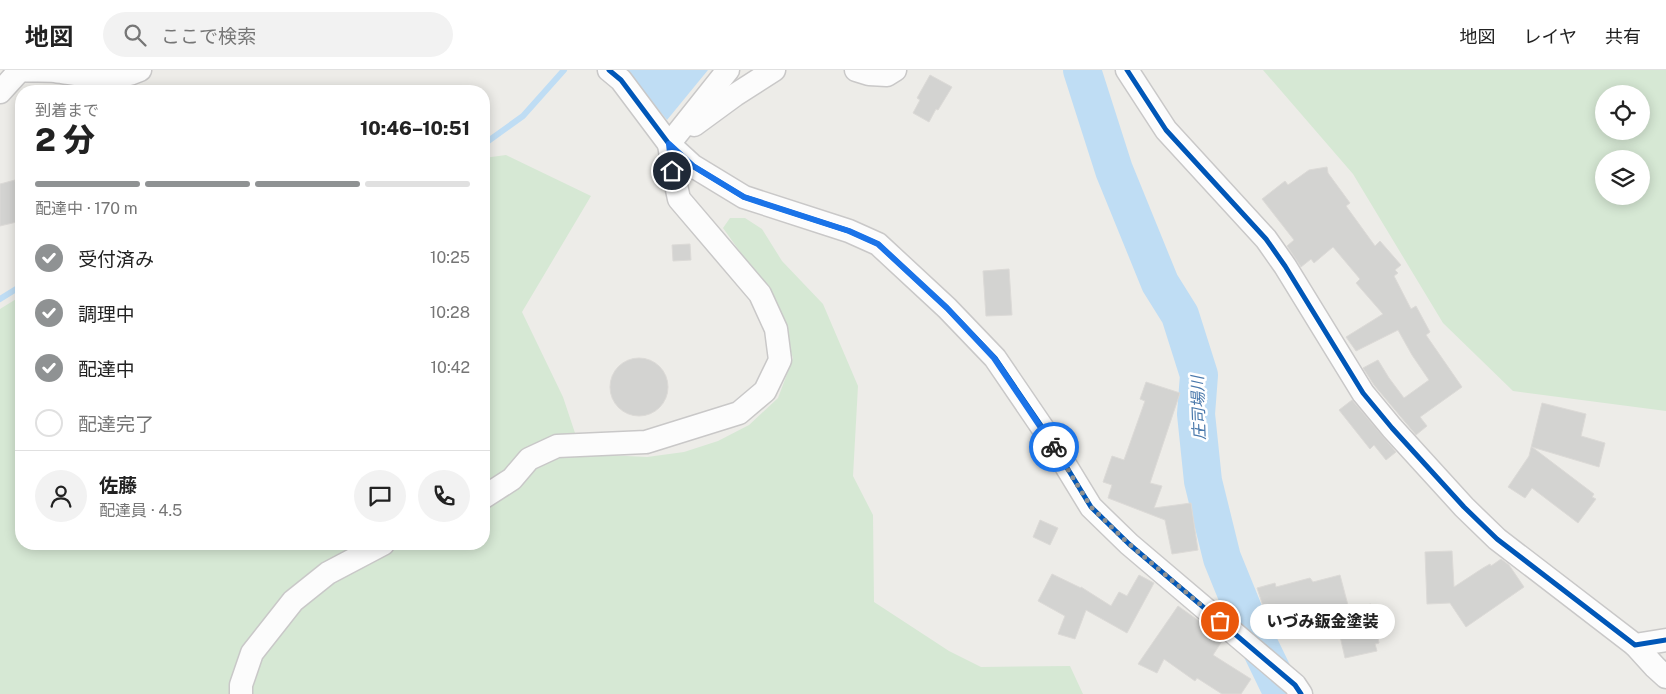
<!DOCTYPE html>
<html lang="ja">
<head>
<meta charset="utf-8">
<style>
  :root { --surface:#fff; --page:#f2f2f2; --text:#222; --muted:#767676; --line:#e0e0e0; --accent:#8f9293 }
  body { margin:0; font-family:"Public Sans","Noto Sans JP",sans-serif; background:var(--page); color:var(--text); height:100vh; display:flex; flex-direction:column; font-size:19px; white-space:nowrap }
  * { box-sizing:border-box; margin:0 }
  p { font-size:16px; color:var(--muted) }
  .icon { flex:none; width:28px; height:28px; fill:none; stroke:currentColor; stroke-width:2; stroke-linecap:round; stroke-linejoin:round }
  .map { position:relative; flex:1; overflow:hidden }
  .sheet { position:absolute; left:15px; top:15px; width:475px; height:465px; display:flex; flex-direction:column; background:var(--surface); border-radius:20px; box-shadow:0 2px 12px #0003 }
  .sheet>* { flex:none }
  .controls { position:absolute; left:1595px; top:15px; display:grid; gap:10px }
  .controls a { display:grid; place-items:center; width:55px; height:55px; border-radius:50%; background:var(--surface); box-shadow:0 2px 12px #0003; font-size:25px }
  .pin { position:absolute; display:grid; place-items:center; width:42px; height:42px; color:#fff; margin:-21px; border:2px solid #fff; border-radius:50%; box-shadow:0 1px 5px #0007 }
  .courier { position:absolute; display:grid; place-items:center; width:50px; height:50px; margin:-25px; border:4px solid #1a73e8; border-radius:50%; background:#fff; color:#222; box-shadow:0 1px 6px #0007 }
  .bubble { position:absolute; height:35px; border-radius:18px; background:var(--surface); box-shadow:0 2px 12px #0003; font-size:16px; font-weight:800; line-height:35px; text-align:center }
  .overview em { font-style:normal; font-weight:800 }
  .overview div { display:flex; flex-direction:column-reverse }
  .overview { display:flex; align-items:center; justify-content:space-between; height:85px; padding:0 20px }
  h1 { font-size:32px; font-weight:800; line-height:38px }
  .bar { display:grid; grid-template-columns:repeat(4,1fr); gap:8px 5px; align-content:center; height:60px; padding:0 20px }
  .bar i { height:6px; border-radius:4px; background:var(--line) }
  .bar .active { background:var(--accent) }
  .bar p { grid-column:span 4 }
  .line { display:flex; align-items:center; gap:12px; padding:0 20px; border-top:1px solid var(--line) }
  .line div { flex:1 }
  .round { display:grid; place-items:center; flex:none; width:52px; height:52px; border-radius:26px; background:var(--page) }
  ol { padding:0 20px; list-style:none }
  li { display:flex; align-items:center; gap:15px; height:55px }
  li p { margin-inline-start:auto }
  li .icon { padding:5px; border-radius:50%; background:var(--accent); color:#fff; stroke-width:4 }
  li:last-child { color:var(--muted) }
  li i { width:28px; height:28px; border:2px solid var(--line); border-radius:50% }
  header { display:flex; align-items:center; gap:30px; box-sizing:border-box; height:70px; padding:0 25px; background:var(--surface); border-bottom:1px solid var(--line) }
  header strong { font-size:24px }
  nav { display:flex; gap:28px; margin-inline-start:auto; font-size:18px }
  .search { width:350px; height:45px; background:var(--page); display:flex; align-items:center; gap:12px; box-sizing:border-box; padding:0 18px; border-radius:28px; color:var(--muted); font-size:19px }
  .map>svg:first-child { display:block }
  .green { fill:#d6e8d4; fill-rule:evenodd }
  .water { fill:#bfddf4 }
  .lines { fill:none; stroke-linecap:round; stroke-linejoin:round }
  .stream { stroke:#bfddf4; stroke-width:6 }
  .river { stroke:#bfddf4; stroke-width:38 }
  .building { fill:#d3d3d1; stroke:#dcdad7 }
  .minor-casing { stroke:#c9c8c8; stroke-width:25 }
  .minor { stroke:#fcfcfc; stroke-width:22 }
  .cycleway-casing { stroke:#fff; stroke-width:8 }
  .cycleway { stroke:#0057b8; stroke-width:5 }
  .done { stroke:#8f9293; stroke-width:5; stroke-dasharray:0 9 }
  .route { stroke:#1a73e8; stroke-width:6 }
  .labels { text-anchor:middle; stroke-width:5; stroke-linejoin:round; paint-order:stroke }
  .water-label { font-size:16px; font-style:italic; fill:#4978ab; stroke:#fff }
</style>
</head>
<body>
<header>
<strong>地図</strong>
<div class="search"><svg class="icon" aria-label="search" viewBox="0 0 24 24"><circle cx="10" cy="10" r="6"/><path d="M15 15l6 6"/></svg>ここで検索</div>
<nav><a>地図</a><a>レイヤ</a><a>共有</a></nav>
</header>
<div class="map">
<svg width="1666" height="624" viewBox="0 0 1666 624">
  <rect width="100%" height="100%" fill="#edece8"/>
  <g class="green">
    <path d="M 1263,0 L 1666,0 L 1666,341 L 1513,321 L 1443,253 L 1353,104 ZM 1604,24 L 1641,24 L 1641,61 L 1604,61 ZM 1604,89 L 1641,89 L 1641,126 L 1604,126 Z"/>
    <polygon points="506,85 591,126 522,242 563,327 576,366 606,385 647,387 684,382 718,371 749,355 778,328 793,288 771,225 723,158 730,148 745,148 762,159 782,191 823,234 858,316 853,406 873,445 874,532 949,581 981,597 1070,596 1083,624 0,624 0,239 21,226 21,474 484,474 484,88"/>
  </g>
  <polygon class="water" points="626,0 708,0 667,50"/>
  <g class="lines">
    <g class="stream">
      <polyline points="484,74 523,46 564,0"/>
      <polyline points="0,229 21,216"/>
    </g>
    <polyline class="river" points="1082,0 1114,100 1160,213 1180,245 1199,305 1196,344 1203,411 1222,488 1248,552 1283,624"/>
  </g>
  <g class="building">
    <polygon points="930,5 952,17 938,40 936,39 929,52 913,43 920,30 917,28"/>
    <polygon points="1327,97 1328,103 1350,133 1346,136 1375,176 1380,171 1401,195 1395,200 1398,203 1394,206 1411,239 1416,236 1430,262 1426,265 1462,317 1420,347 1427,356 1416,365 1374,315 1363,298 1378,290 1389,308 1404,328 1429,310 1412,285 1398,260 1356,281 1346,267 1383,244 1356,213 1360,209 1333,177 1314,193 1311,189 1301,197 1287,176 1294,170 1262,129 1285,111 1288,115 1309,100"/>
    <polygon points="15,110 15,112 21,110 21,151 0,156 0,114"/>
    <polygon points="690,174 691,190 673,191 672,175"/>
    <polygon points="1009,199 1012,245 986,246 983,201"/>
    <circle cx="639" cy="317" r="29"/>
    <polygon points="1146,312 1180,323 1150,413 1162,416 1154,438 1191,433 1198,480 1172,484 1165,450 1108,428 1112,415 1103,412 1112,386 1124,390 1145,331 1140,329"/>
    <polygon points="1352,330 1396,382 1386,390 1374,375 1370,379 1339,340"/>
    <polygon points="1542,333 1586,344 1581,366 1605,373 1599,397 1532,377 1594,424 1592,427 1596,429 1578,453 1532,418 1525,428 1508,417 1529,386"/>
    <polygon points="1040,450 1058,458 1050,475 1033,467"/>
    <polygon points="1452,481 1454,517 1483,498 1490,494 1491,496 1501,489 1509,495 1524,517 1466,557 1450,533 1427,534 1425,482"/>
    <polygon points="1052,504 1081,518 1081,517 1111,536 1119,522 1127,526 1139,505 1154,513 1127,563 1086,540 1075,569 1058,564 1065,546 1038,531"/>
    <polygon points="1340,505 1349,539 1371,534 1379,573 1375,574 1377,581 1345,588 1337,553 1325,555 1321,540 1288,548 1286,542 1267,548 1257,518 1275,513 1276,517 1310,508 1313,512"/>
    <polygon points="1178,536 1202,553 1209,559 1207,561 1222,571 1213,585 1251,609 1241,624 1222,624 1197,608 1195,611 1164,589 1157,603 1138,594"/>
  </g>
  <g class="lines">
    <defs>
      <g id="minor">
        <path d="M 20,0 C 31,1 43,0 55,1 C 84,5 112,13 140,0"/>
        <polyline points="609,0 621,10 669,74 693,96 744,127 849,161 878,174 947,238 995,288 1044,360 1091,437 1129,474 1295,615 1301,624"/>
        <polyline points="856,0 869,4 887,5 895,0"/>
        <polyline points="1127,0 1166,60 1266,169 1285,196 1363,323 1392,358 1464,437 1497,469 1635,575 1666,570"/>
        <polyline points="0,22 20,0"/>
        <polyline points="694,55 735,25 774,0"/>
        <polyline points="484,427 512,409 529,389 557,376 646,372 739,343 765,321 780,290 776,259 760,224 679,129 673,101 669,74 728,0"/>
        <polyline points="1635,575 1655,597 1666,607"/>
        <polyline points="241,624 241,615 252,583 293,531 328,503 383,474"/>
      </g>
    </defs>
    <use href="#minor" class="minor-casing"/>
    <use href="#minor" class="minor"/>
    <defs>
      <g id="cycleway">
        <polyline points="609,0 621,10 669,74 693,96 744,127 849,161 878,174 947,238 995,288 1044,360 1091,437 1129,474 1295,615 1301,624"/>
        <polyline points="1127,0 1166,60 1266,169 1285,196 1363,323 1392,358 1464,437 1497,469 1635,575 1666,570"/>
      </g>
    </defs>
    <use href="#cycleway" class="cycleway-casing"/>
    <use href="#cycleway" class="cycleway"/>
  </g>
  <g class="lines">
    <polyline class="done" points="1054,377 1091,437 1129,474 1220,551"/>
    <polyline class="route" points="672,101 669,74 693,96 744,127 849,161 878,174 947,238 994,288 1054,377"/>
  </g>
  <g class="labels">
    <g class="water-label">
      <text transform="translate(1198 338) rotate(-92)" y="6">庄司場川</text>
    </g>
  </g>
</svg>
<div class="controls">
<a><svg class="icon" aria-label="locate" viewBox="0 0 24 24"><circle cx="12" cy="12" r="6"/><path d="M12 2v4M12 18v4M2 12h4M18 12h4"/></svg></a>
<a><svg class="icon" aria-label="layers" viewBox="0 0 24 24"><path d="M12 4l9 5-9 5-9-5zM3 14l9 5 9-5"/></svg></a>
</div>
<div class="pin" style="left:1220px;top:551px;background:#ea580c"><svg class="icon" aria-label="bag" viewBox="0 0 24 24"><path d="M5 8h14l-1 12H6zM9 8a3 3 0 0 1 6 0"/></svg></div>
<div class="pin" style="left:672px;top:101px;background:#1f2937"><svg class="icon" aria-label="home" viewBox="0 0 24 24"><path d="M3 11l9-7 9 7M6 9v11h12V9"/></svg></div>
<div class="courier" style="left:1054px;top:377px"><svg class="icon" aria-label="bike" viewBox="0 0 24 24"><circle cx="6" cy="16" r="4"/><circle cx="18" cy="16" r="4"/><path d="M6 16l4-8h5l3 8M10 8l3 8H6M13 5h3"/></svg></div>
<div class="bubble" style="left:1250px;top:534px;width:145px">いづみ鈑金塗装</div>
<section class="sheet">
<div class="overview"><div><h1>2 分</h1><p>到着まで</p></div><em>10:46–10:51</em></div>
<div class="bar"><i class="active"></i><i class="active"></i><i class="active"></i><i></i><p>配達中 · 170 m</p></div>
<ol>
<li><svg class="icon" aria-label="check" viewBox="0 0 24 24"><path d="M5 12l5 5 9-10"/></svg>受付済み<p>10:25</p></li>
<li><svg class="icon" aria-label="check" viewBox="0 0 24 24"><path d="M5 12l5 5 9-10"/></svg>調理中<p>10:28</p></li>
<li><svg class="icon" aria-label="check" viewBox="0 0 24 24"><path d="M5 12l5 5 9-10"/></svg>配達中<p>10:42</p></li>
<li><i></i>配達完了</li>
</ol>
<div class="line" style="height:90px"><a class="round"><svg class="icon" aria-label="person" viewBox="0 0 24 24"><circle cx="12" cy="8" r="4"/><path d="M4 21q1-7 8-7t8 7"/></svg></a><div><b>佐藤</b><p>配達員 · 4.5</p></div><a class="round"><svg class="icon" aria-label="chat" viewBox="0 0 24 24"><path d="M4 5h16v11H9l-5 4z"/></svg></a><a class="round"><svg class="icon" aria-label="phone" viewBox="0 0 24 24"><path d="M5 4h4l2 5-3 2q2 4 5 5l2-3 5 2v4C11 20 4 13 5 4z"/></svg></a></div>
</section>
</div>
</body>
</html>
